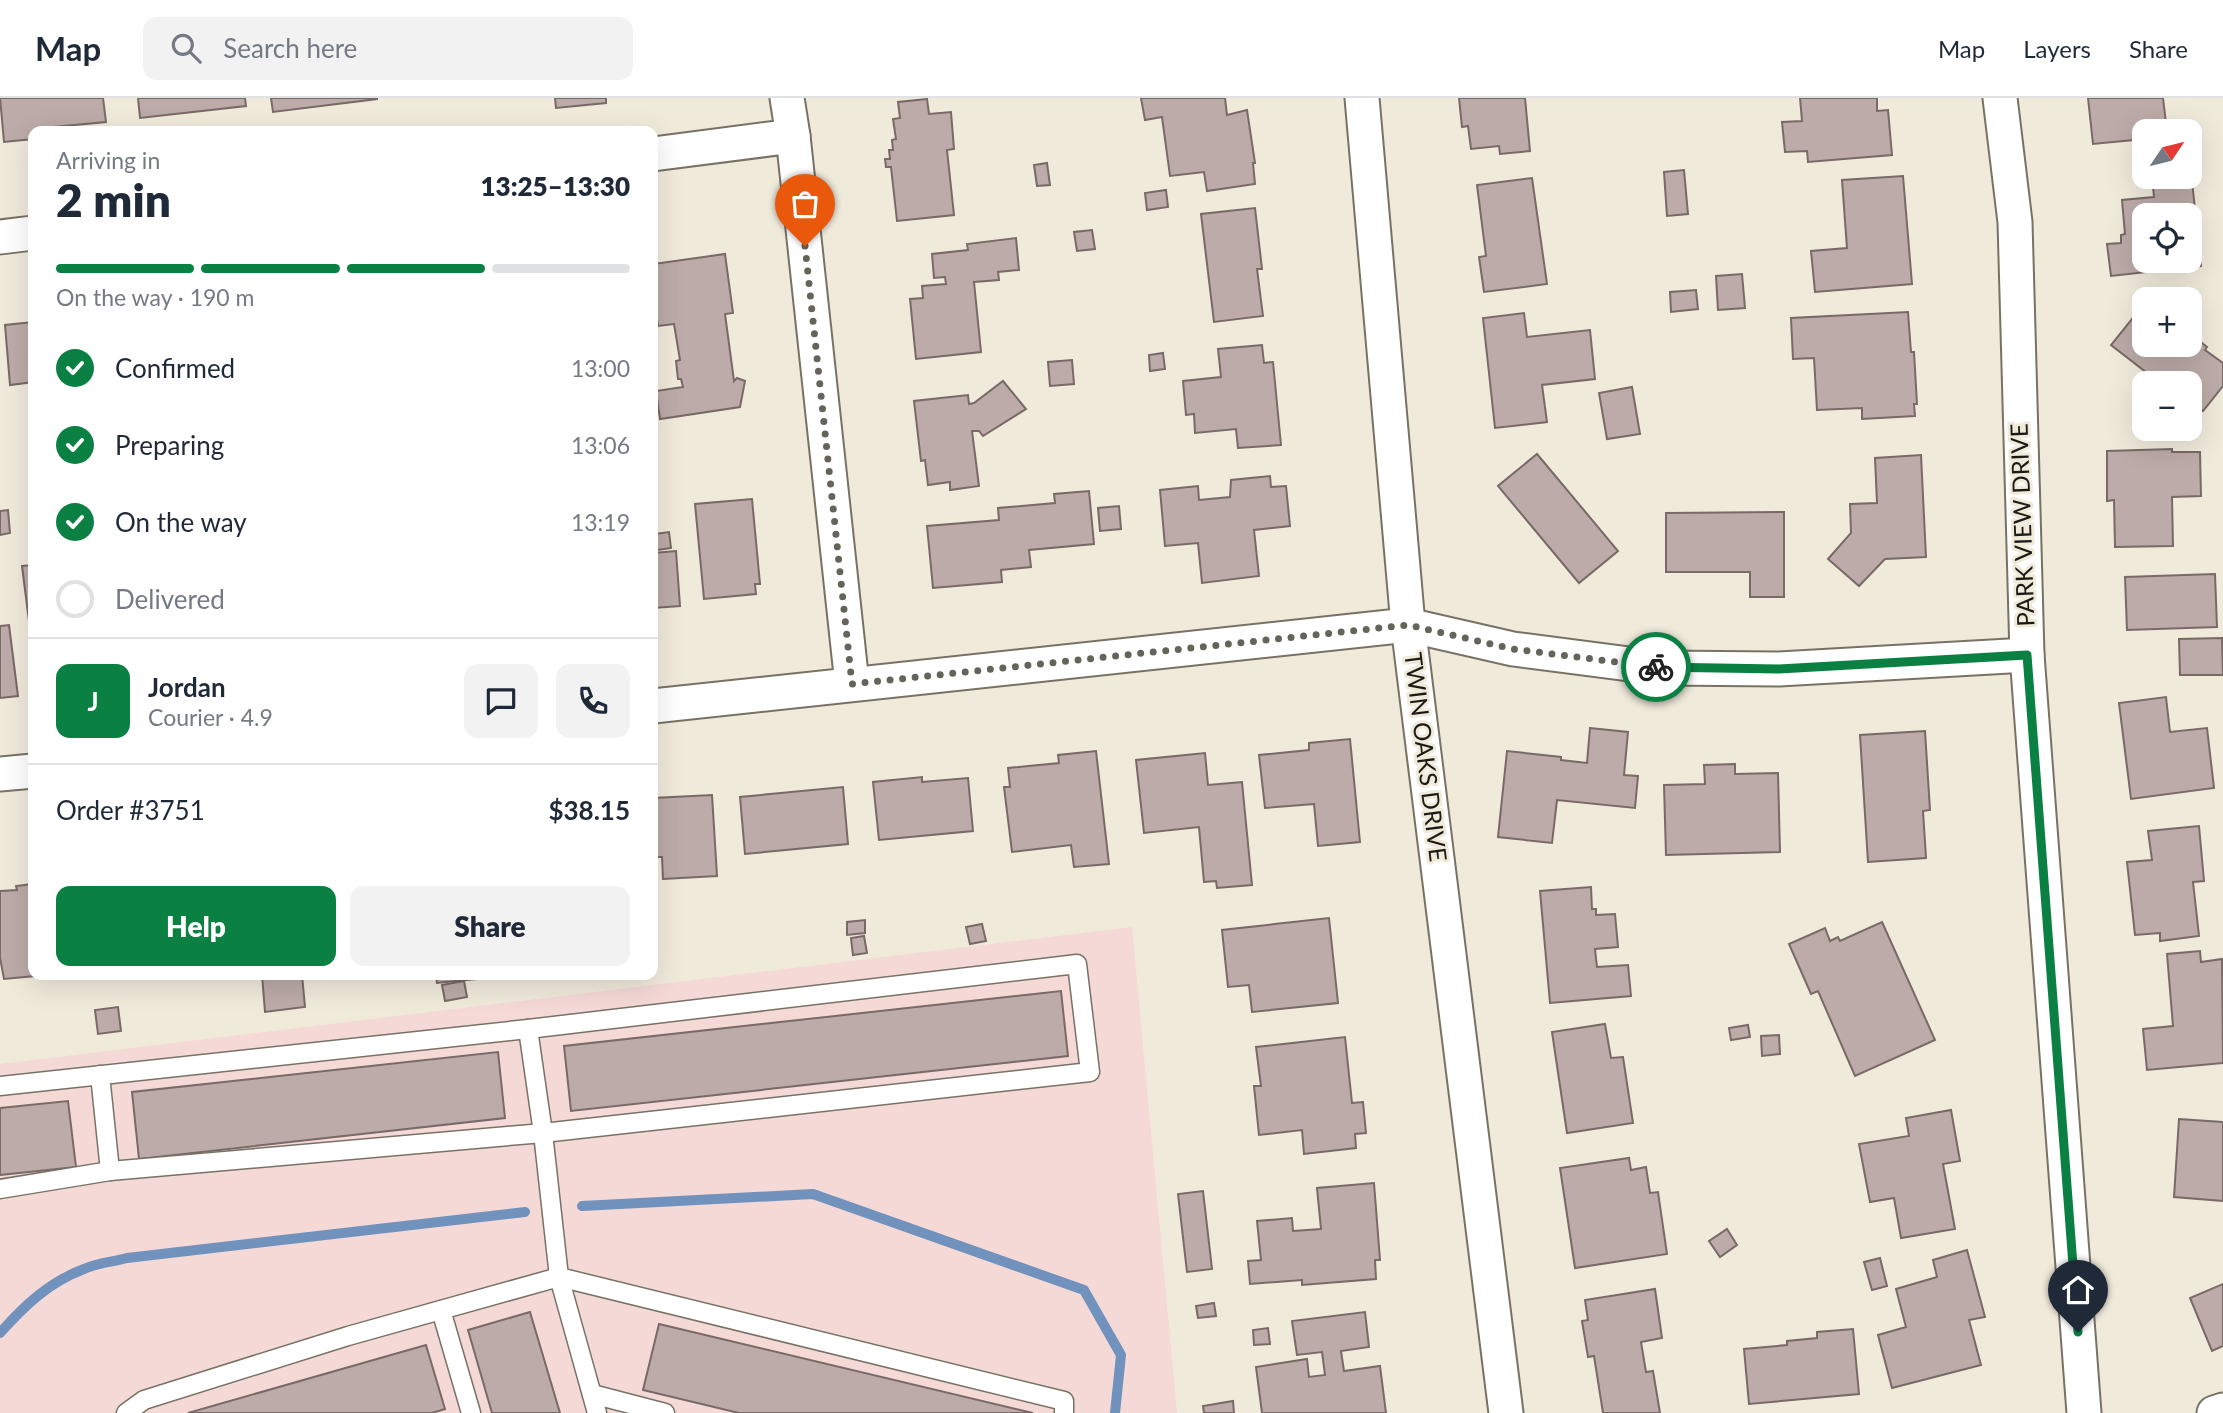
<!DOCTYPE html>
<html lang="en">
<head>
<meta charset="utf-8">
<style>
  :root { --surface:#fff; --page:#f2f2f3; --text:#1f2937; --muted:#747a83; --line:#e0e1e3; --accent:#0b8043 }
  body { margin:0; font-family:Lato,sans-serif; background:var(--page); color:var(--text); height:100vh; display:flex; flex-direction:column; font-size:26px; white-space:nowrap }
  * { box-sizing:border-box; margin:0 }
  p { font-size:23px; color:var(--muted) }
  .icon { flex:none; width:38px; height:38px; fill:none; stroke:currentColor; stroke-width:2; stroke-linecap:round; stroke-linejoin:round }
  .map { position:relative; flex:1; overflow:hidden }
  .drawer { position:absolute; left:28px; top:28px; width:630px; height:854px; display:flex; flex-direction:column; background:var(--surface); border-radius:14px; box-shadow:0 7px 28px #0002 }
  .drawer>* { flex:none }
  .needle { width:46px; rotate:55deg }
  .controls { position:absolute; left:2132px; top:21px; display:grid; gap:14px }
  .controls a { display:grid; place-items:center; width:70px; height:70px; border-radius:14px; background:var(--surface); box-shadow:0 7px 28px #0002; font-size:35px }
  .pin { position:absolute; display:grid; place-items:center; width:60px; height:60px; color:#fff; margin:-72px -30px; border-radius:50% 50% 50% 0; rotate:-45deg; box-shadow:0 0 7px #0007 }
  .pin .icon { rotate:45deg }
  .courier { position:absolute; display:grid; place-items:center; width:70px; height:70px; margin:-35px; border:5px solid #0b8043; border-radius:50%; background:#fff; color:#222; box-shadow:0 2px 9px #0007 }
  .headline em { font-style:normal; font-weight:800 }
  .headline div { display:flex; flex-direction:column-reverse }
  .headline { display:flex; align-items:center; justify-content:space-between; height:119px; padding:0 28px }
  h1 { font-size:46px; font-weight:800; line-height:52px }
  .bar { display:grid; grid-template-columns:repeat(4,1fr); gap:10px 7px; align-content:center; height:84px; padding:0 28px }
  .bar i { height:9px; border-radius:5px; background:var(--line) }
  .bar .selected { background:var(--accent) }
  .bar p { grid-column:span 4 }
  .line { display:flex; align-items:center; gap:18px; padding:0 28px; border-top:2px solid var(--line) }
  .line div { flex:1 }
  .round { display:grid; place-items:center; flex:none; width:74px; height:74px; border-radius:14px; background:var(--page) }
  ol { padding:0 28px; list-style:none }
  li { display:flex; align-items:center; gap:21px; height:77px }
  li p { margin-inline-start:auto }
  li .icon { padding:7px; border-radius:50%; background:var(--accent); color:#fff; stroke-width:4 }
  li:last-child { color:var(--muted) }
  li i { width:38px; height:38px; border:4px solid var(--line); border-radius:50% }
  .action { display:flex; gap:14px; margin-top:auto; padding:14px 28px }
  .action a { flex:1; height:80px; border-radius:14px; background:var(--accent); color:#fff; font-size:28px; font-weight:800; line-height:80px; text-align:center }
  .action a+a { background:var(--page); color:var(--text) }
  header { display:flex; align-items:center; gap:42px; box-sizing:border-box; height:98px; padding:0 35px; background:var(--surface); border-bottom:2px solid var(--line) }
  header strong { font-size:33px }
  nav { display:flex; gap:38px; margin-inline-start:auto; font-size:24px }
  .search { width:490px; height:63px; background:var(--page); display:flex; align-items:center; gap:18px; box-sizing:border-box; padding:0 24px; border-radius:14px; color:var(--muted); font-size:26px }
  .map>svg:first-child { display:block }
  .commercial { fill:#f4d9d7 }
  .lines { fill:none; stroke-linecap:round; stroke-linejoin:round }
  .stream { stroke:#7192bc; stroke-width:10 }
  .building { fill:#bcaba8; stroke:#796967; stroke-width:2; fill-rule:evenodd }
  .service-casing { stroke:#787265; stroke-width:21 }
  .minor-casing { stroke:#787265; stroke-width:37 }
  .service { stroke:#fff; stroke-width:18 }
  .minor { stroke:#fff; stroke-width:33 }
  .done { stroke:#66635a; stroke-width:7; stroke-dasharray:0 12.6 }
  .route { stroke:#0b8043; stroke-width:9 }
  .labels { text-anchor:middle; stroke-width:6; stroke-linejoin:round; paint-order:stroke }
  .street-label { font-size:24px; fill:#1c1a15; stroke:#f0eadb }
</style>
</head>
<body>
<header>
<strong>Map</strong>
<div class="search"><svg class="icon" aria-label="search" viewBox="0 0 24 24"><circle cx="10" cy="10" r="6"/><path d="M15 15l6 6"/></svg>Search here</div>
<nav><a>Map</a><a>Layers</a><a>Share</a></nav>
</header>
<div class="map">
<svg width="2223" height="1315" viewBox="0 0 2223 1315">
  <rect width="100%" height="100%" fill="#f0eadb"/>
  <polygon class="commercial" points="1132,829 1177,1315 0,1315 0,966"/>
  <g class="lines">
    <g class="stream">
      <polyline points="582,1108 813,1096 1084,1192 1121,1257 1115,1315"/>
      <path d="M 0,1235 C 24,1208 49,1184 84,1171 C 97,1165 113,1164 127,1160 L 525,1114"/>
    </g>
  </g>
  <g class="building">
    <polygon points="0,0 103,0 106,24 54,29 54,33 33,33 33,41 4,44"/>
    <polygon points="138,0 245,0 246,8 140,20"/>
    <polygon points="271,0 377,0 377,1 273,14"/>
    <polygon points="555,0 606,0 606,5 556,10"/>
    <polygon points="1141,0 1225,0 1227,17 1247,12 1255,65 1253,65 1255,86 1207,93 1204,74 1170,78 1162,19 1145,22"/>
    <polygon points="1459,0 1525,0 1530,53 1500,56 1499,48 1471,51 1468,28 1462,29"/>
    <polygon points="1800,0 1877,0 1877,13 1888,12 1892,57 1808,64 1807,53 1785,54 1782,24 1802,23"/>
    <polygon points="2088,0 2163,0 2167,33 2144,33 2144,41 2093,46"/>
    <polygon points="927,1 929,16 951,14 954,51 947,52 954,117 897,123 891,69 886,69 885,61 890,61 889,52 893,52 892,42 896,41 893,21 900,20 898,4"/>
    <path d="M 2190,64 L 2201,168 L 2111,178 L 2107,146 L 2121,145 L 2121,137 L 2125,136 L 2122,102 L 2154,99 L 2152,79 L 2189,79 ZM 2144,117 L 2189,117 L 2189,163 L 2144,163 Z"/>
    <polygon points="1047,65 1050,87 1037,88 1034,67"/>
    <polygon points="1684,72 1688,116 1667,118 1664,74"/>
    <polygon points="1903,78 1912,186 1815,194 1811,153 1847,150 1842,82"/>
    <polygon points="1532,80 1547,186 1484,194 1479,159 1486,158 1477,87"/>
    <polygon points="1166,92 1168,109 1147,112 1145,95"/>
    <polygon points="1255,110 1262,171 1257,171 1263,218 1214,224 1201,116"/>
    <polygon points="1092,132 1095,151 1077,153 1074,134"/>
    <polygon points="1016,140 1019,172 998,174 999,182 974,184 981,254 916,261 910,201 923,200 922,188 946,186 945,179 934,180 932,156 968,152 967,146"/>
    <polygon points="725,156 733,215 725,216 734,283 737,280 745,283 740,309 660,321 656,293 683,289 681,281 678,281 676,263 680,262 674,226 658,228 653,191 653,166"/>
    <polygon points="1742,176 1745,210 1718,212 1716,178"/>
    <polygon points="1696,192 1698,211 1671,214 1670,194"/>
    <polygon points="2144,206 2144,247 2189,247 2189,241 2194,244 2197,241 2207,249 2205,252 2223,265 2223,288 2203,313 2189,302 2189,285 2160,285 2111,247"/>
    <polygon points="1908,214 1911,254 1914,254 1917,306 1914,306 1915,318 1862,321 1862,310 1817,312 1814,260 1793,261 1791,220"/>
    <polygon points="1524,215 1527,239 1590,232 1595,281 1542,287 1547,324 1495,330 1483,220"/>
    <polygon points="33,224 33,284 10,287 5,227"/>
    <polygon points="1262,247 1264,265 1273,264 1281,347 1238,350 1236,331 1195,335 1194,316 1186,317 1183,283 1221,279 1218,251"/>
    <polygon points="1163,255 1165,271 1150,273 1149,257"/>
    <polygon points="1072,262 1074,286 1050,288 1048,264"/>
    <polygon points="1003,283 1026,311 983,338 979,333 972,333 979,388 950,392 950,384 928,387 925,362 921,363 914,303 968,297 969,306 974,305"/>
    <polygon points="1632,289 1640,336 1607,341 1599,295"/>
    <polygon points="2172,351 2172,354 2200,354 2201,398 2172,399 2173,448 2115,449 2114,402 2107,403 2107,353"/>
    <polygon points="1537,356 1618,453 1579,485 1498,388"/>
    <polygon points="1921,357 1926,459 1885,461 1859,488 1828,461 1851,435 1850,406 1877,405 1875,360"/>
    <polygon points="1270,378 1271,389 1286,388 1290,428 1254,432 1259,478 1202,485 1198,445 1165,448 1160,392 1198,388 1199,402 1230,399 1231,382"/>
    <polygon points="1089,393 1094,446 1029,452 1031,469 1001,472 1002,484 933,490 927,428 999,422 998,410 1055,405 1054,396"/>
    <polygon points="752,401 760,486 755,486 756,496 704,501 695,406"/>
    <polygon points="1119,408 1121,431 1100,433 1098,410"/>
    <polygon points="8,412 10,435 0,437 0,413"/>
    <polygon points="1784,414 1784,499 1750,499 1750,474 1666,474 1666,415"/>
    <polygon points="669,434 671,450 657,452 654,436"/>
    <polygon points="676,453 680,508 653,510 653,455"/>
    <polygon points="33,467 33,555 22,468"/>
    <polygon points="2215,476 2217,529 2127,532 2125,479"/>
    <polygon points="9,527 18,598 0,600 0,528"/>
    <polygon points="2222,540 2223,577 2180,577 2179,541"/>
    <polygon points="2166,599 2170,634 2207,630 2214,690 2131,701 2119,605"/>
    <polygon points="1590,630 1628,634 1624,677 1638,678 1635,710 1557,702 1552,745 1498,739 1507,653 1561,659 1561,662 1587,665"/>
    <polygon points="1925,633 1930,712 1923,713 1926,760 1868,764 1860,637"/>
    <polygon points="1350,641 1360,744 1318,748 1314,706 1265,710 1259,657 1309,652 1309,645"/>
    <polygon points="1096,653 1109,766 1074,769 1071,747 1012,754 1004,689 1010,689 1008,670 1059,665 1058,657"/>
    <polygon points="1205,655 1208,687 1242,684 1252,787 1217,790 1216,783 1204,784 1199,729 1144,735 1136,662"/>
    <polygon points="1735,666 1735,676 1778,675 1780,754 1666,757 1664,687 1705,686 1704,667"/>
    <polygon points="922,679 922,684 968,680 973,733 879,742 873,684"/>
    <polygon points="843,689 848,746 745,756 740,699"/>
    <polygon points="712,697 717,778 663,781 662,759 653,759 653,700"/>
    <polygon points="2199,728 2204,783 2193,784 2199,838 2160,843 2160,835 2135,837 2127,764 2152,762 2148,733"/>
    <polygon points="33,786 32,857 35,878 4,881 0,860 0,793 17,792 16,788"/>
    <polygon points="1591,789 1592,811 1596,811 1596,817 1615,816 1618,849 1595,851 1597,869 1628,867 1631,898 1550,905 1540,793"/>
    <polygon points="1329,820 1338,905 1252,914 1249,887 1228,889 1222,832"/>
    <polygon points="865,822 865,835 847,837 847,824"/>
    <polygon points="1882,824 1935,942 1855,978 1818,893 1811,896 1789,846 1825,830 1830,843 1838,839 1840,843"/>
    <polygon points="982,826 986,843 970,846 966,829"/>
    <polygon points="864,838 867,855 853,857 851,840"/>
    <polygon points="2200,853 2201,864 2222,861 2223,965 2147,972 2143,931 2173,928 2167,856"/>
    <polygon points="262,877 302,877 305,909 265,914"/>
    <polygon points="436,877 476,877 476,881 437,885"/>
    <polygon points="464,883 467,899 445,903 442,887"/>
    <polygon points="1061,893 1068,958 571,1013 564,948"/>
    <polygon points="118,909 121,933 98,936 95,912"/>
    <polygon points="1605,926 1611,960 1623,959 1633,1025 1567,1035 1552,934"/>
    <polygon points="1748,927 1750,939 1731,942 1729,930"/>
    <polygon points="1779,937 1780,956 1762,958 1761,938"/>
    <polygon points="1345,939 1352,1005 1363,1004 1366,1035 1355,1036 1356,1050 1304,1056 1302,1032 1259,1037 1254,988 1261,988 1256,949"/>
    <polygon points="498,954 505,1020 139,1061 132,994"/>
    <polygon points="68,1003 76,1069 0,1077 0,1010"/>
    <polygon points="1951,1012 1960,1063 1943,1066 1955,1131 1901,1140 1894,1100 1870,1104 1859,1046 1909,1038 1906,1020"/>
    <polygon points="2179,1021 2223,1024 2223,1103 2174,1099"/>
    <polygon points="1629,1060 1631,1072 1646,1069 1650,1095 1658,1094 1667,1156 1575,1170 1560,1070"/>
    <polygon points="1374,1085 1380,1162 1375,1162 1376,1181 1302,1187 1302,1182 1250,1186 1248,1163 1261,1162 1257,1123 1292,1120 1293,1133 1321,1131 1317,1090"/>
    <polygon points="1203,1093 1212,1171 1187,1174 1178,1096"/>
    <polygon points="1727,1131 1737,1147 1720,1159 1709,1143"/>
    <polygon points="1967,1152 1985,1219 1969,1222 1981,1267 1892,1290 1878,1237 1906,1229 1896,1191 1937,1179 1933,1162"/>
    <polygon points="1880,1160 1887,1188 1872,1192 1864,1164"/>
    <polygon points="2223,1186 2223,1248 2212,1253 2190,1200"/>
    <polygon points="1655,1191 1662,1240 1641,1244 1646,1274 1653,1273 1660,1315 1603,1315 1594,1258 1588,1259 1582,1223 1588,1222 1585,1202"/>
    <polygon points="1214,1205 1216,1218 1198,1220 1196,1208"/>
    <polygon points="530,1214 560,1315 492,1315 468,1232"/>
    <polygon points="1365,1214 1369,1249 1341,1253 1344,1273 1380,1268 1386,1315 1262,1315 1256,1269 1307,1261 1309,1279 1325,1277 1322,1254 1297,1257 1292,1223"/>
    <polygon points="659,1226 1033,1315 739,1315 643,1292"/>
    <polygon points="1268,1230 1270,1246 1254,1247 1253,1232"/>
    <polygon points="1853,1231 1859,1296 1749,1306 1744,1251 1787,1247 1787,1243 1817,1240 1817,1234"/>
    <polygon points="426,1247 445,1311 432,1315 188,1315"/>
    <polygon points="1233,1303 1234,1315 1204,1315 1203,1308"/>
  </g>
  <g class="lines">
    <defs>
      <g id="service">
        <polyline points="528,931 543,1035 559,1179 1064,1303 1064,1315"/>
        <polyline points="100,977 110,1073"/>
        <polyline points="0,988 528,931 1077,866 1090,974 543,1035 110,1073 0,1091"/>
        <polyline points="441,1212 471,1315"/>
        <polyline points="592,1296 665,1315"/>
        <polyline points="126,1315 144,1302 348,1238 559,1179 597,1315"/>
      </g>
      <g id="minor">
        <polyline points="787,0 793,38 852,586"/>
        <polyline points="1362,0 1408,527 1506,1315"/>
        <polyline points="2000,0 2015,124 2027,557 2084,1315"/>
        <polyline points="653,56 793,38"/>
        <polyline points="0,139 33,135"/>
        <polyline points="653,608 1408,527 1513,551 1660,570 1779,571 2027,557"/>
        <polyline points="0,676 33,673"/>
        <polyline points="2214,1315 2223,1312"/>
      </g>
    </defs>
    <use href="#service" class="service-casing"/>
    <use href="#minor" class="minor-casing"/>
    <use href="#service" class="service"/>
    <use href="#minor" class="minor"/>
  </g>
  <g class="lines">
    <polyline class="done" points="805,148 852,586 1408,527 1513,551 1656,569"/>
    <polyline class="route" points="1656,569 1779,571 2027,557 2078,1234"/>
  </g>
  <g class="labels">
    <g class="street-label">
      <text transform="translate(2023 427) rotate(-92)" y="8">PARK VIEW DRIVE</text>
      <text transform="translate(1425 659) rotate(83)" y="8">TWIN OAKS DRIVE</text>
    </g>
  </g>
</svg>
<div class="controls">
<a><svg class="needle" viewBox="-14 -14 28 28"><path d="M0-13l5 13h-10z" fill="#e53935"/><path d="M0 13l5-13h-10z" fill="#747a83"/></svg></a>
<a><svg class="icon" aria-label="locate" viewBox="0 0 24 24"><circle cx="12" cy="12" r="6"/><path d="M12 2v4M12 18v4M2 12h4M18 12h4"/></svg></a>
<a>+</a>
<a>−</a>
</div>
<div class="pin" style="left:805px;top:148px;background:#ea580c"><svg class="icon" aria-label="bag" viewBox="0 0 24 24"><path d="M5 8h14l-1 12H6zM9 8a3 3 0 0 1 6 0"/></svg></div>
<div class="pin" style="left:2078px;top:1234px;background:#1f2937"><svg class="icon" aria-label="home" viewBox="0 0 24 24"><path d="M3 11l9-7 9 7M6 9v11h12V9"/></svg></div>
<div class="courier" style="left:1656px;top:569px"><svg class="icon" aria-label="bike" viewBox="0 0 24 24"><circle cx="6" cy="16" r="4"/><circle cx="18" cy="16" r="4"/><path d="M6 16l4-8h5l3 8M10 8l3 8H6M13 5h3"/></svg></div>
<section class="drawer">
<div class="headline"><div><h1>2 min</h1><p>Arriving in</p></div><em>13:25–13:30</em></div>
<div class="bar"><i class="selected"></i><i class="selected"></i><i class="selected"></i><i></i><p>On the way · 190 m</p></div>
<ol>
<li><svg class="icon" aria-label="check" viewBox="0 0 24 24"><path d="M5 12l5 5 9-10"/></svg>Confirmed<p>13:00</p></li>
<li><svg class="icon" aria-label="check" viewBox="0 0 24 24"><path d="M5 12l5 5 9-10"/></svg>Preparing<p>13:06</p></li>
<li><svg class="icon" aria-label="check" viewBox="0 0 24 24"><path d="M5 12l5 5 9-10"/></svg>On the way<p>13:19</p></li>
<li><i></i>Delivered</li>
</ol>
<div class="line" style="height:126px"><b class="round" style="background:var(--accent);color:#fff">J</b><div><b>Jordan</b><p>Courier · 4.9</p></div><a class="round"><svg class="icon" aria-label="chat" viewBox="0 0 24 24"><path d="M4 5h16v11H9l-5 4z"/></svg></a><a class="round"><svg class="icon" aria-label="phone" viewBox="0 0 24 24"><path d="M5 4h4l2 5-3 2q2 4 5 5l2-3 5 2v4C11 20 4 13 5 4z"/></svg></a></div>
<div class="line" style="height:91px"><div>Order #3751</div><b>$38.15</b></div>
<div class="action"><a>Help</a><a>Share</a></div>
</section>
</div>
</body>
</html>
